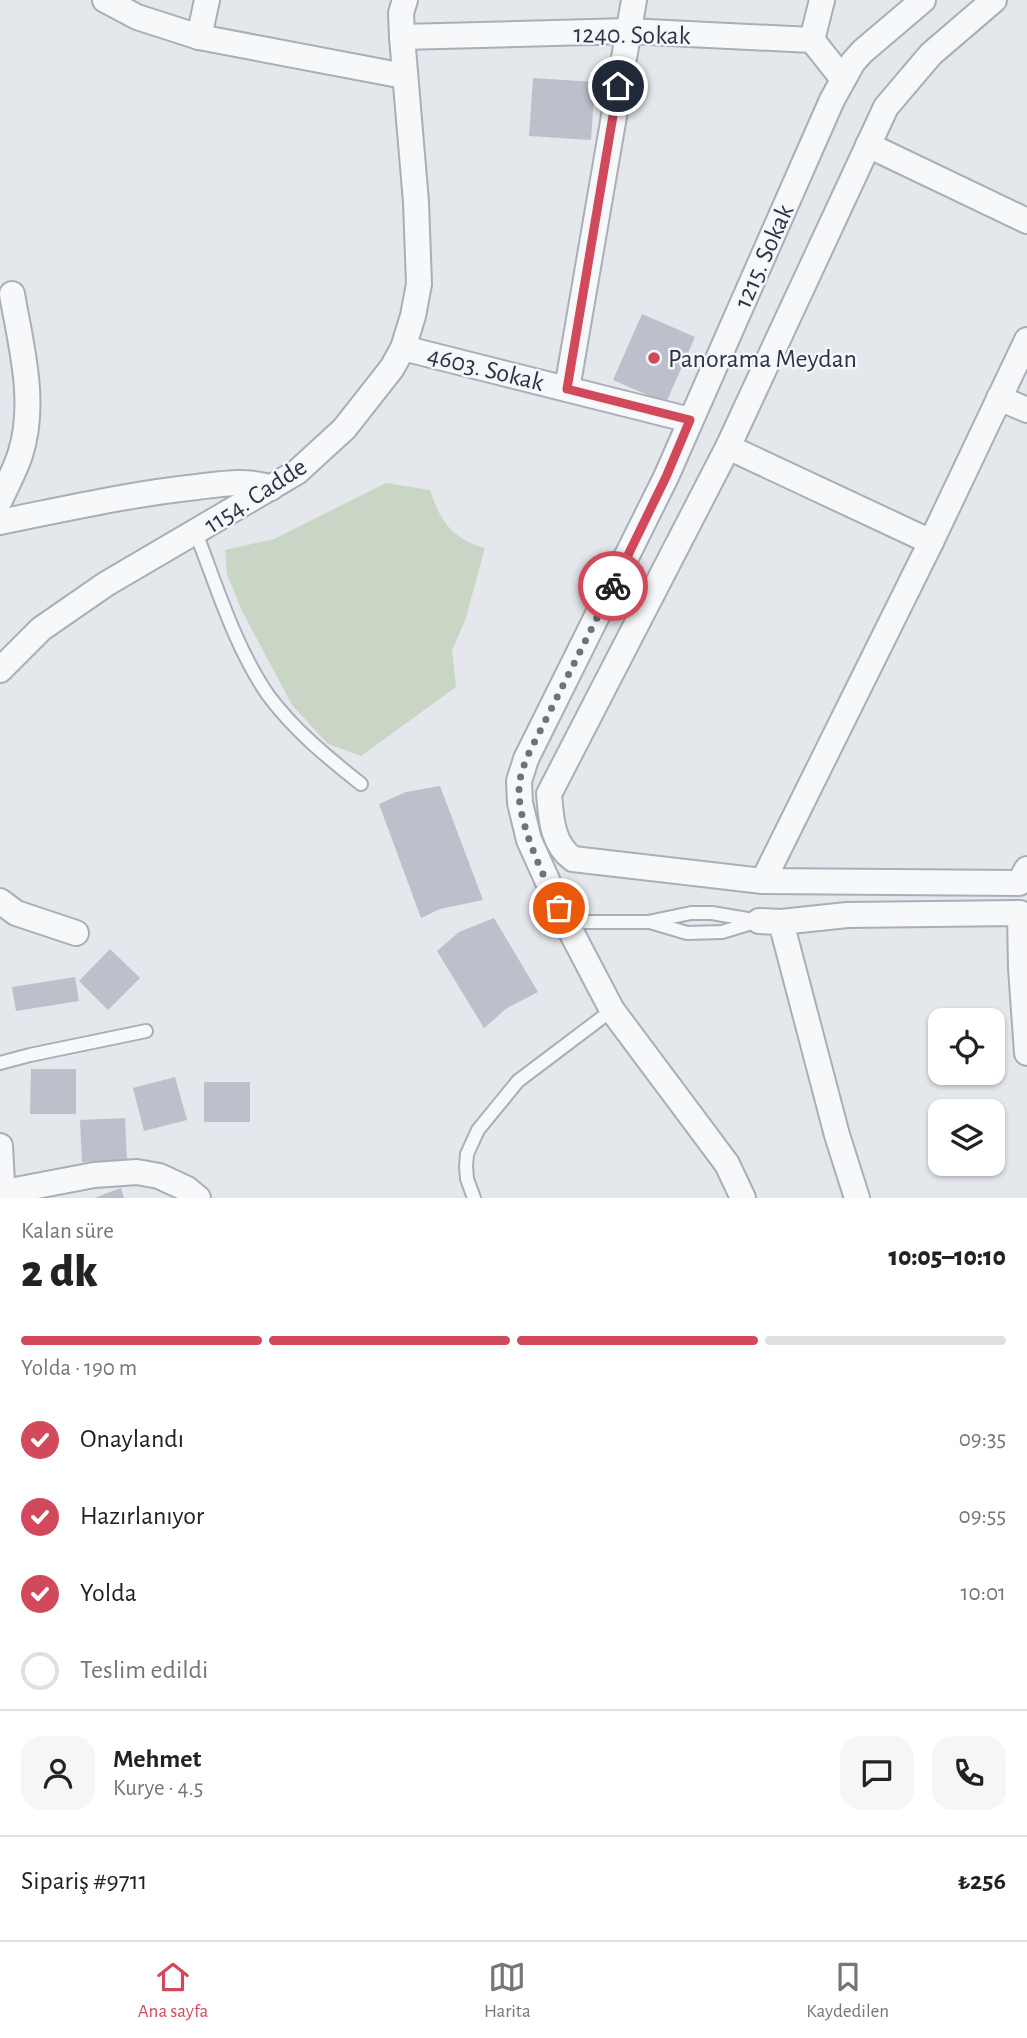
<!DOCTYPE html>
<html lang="tr">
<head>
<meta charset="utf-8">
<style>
  :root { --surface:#fff; --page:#f6f6f6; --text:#222; --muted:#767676; --line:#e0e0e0; --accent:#d1495b }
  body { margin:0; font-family:"Alegreya Sans",sans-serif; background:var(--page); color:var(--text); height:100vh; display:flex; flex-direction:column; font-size:26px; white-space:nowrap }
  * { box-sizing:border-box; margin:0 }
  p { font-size:23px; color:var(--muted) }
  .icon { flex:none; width:38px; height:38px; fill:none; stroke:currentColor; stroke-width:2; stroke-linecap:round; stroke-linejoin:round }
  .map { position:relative; height:1198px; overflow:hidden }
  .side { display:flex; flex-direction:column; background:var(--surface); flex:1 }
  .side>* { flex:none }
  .fabs { position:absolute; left:928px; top:1008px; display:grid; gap:14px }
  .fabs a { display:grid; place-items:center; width:77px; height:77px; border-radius:14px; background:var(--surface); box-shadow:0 2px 5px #0004; font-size:35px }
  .pin { position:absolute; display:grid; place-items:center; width:60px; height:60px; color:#fff; margin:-30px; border:4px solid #fff; border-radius:50%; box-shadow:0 2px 7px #0007 }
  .courier { position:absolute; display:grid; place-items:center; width:70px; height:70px; margin:-35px; border:5px solid #d1495b; border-radius:50%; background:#fff; color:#222; box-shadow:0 2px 9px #0007 }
  .head em { font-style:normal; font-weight:800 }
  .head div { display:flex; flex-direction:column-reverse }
  .head { display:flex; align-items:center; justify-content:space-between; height:119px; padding:0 21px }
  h1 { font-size:46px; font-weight:800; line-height:52px }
  .bar { display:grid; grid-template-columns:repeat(4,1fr); gap:10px 7px; align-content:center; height:84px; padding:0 21px }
  .bar i { height:9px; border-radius:5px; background:var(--line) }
  .bar .current { background:var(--accent) }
  .bar p { grid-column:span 4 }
  .line { display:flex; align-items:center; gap:18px; padding:0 21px; border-top:2px solid var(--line) }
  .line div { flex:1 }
  .round { display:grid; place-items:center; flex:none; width:74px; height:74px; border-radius:21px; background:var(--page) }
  ol { padding:0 21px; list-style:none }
  li { display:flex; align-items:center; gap:21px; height:77px }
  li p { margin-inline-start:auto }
  li .icon { padding:7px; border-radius:50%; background:var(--accent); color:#fff; stroke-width:4 }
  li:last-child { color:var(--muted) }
  li i { width:38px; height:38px; border:4px solid var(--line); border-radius:50% }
  .dock { display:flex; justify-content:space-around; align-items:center; height:98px; border-top:2px solid var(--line); background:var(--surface); font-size:19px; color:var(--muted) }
  .dock a { display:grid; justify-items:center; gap:4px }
  .dock .current { color:var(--accent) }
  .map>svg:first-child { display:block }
  .green { fill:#c9d6c5 }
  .building { fill:#bbc0ca }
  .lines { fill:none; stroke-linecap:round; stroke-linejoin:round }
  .lane-casing { stroke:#a9aeb7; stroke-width:16 }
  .street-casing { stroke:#a9aeb7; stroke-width:28 }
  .lane { stroke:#f7f8fa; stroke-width:12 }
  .street { stroke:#f7f8fa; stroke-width:24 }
  .done { stroke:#6c737f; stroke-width:7; stroke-dasharray:0 12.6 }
  .route { stroke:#d1495b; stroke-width:9 }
  .poi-dot { fill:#d1495b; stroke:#f4f6f9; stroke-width:2.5 }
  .labels { text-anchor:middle; stroke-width:5; stroke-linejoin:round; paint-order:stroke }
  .street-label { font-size:26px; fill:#2b3445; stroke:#f4f6f9 }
  .poi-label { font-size:26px; fill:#2b3445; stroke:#f4f6f9; text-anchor:start }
</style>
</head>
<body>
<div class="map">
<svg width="1027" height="1198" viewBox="0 0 1027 1198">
  <rect width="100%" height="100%" fill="#e4e7ec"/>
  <path class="green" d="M 386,483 L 430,490 C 440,521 452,539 485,548 L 465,621 L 452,650 L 456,687 L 361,756 L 328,744 L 292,705 L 241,609 L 227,574 L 225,550 L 274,539 Z"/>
  <g class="building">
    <polygon points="533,78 595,82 591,140 529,136"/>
    <polygon points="642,314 695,337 666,403 613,380"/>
    <polygon points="440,786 483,900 440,909 421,918 379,804 406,792"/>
    <polygon points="494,918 538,992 507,1008 484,1028 437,951 459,932"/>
    <polygon points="110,949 140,978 108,1010 79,981"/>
    <polygon points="75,977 79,1001 16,1011 12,987"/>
    <polygon points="31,1069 76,1069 76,1114 30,1114"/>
    <polygon points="175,1077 187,1120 144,1131 133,1088"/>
    <rect x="204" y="1082" width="46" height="40"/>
    <polygon points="125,1118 127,1160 82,1162 80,1120"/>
    <polygon points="121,1188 124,1198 94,1198"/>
  </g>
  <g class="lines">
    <defs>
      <g id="lane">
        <path d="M 196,533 C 217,587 235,647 268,695 C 294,730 327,757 361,784"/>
        <polyline points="566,922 648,922 691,913 712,913 759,921"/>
        <polyline points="650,922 687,933 722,932 755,922"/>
        <polyline points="0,1063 30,1055 146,1031"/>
        <polyline points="474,1198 467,1179 466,1166 467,1154 478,1130 518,1081 612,1010"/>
      </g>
      <g id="street">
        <polyline points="105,0 137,17 199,37 404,76"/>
        <path d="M 994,0 L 931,54 L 886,107 L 728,447 L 549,794 C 551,818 552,844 573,859 L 763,881 L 1019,883 L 1027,869"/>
        <polyline points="199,37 207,0"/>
        <polyline points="402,37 628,31 812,40 843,79"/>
        <polyline points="812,40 822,0"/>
        <polyline points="868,145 1027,221"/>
        <polyline points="403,348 690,420"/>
        <polyline points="567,389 634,0"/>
        <polyline points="999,398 1027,410"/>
        <polyline points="728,447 931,542"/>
        <path d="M 0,500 C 7,485 15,470 20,455 C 37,403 21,346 12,294"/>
        <path d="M 0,522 C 65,509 130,494 197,487 C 221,484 248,479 271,488"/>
        <polyline points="0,670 41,629 106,584 297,472 344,429 392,368 403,348 413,316 419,284 416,202 402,37 401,13 405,0"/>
        <polyline points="763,881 931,542 1027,340"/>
        <polyline points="0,901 16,913 76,933"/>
        <polyline points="759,921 781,922 837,1135 857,1198"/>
        <polyline points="781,922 847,915 1020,913 1021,968 1027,1053"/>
        <polyline points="0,1146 2,1183 0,1192"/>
        <polyline points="0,1193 94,1175 137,1172 159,1176 187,1189 198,1198"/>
        <polyline points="743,1198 727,1164 612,1010 566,922 529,840 520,803 519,781 526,759 666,477 832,100 853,62 863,51 923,0"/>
      </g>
    </defs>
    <use href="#lane" class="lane-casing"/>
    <use href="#street" class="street-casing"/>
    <use href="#lane" class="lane"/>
    <use href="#street" class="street"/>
  </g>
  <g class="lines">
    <path class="done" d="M 559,908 C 544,877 513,815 520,780 C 521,773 524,766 526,759 L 613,586"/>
    <polyline class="route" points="613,586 666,477 690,420 567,389 618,86"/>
  </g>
  <circle class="poi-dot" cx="654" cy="358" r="7"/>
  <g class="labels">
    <g class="street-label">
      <text transform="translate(632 34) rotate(1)" y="9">1240. Sokak</text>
      <text transform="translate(763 256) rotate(-66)" y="9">1215. Sokak</text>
      <text transform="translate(486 368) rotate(14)" y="9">4603. Sokak</text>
      <text transform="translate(255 495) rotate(-33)" y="9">1154. Cadde</text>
    </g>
    <g class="poi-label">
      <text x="668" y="367">Panorama Meydan</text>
    </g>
  </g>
</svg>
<div class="fabs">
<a><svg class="icon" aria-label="locate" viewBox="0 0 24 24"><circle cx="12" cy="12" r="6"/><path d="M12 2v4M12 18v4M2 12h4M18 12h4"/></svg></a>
<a><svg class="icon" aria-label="layers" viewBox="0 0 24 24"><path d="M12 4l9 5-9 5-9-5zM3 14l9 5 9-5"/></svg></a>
</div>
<div class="pin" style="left:559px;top:908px;background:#ea580c"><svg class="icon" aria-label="bag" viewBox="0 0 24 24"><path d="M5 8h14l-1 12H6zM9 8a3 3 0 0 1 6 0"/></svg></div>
<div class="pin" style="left:618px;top:86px;background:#1f2937"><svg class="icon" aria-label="home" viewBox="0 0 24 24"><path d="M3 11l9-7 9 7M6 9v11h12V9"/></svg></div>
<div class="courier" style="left:613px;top:586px"><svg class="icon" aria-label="bike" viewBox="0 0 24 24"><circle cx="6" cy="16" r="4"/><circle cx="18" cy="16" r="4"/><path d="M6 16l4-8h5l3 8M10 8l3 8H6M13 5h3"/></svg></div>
</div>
<section class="side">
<div class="head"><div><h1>2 dk</h1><p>Kalan süre</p></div><em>10:05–10:10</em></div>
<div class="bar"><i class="current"></i><i class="current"></i><i class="current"></i><i></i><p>Yolda · 190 m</p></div>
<ol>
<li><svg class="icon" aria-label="check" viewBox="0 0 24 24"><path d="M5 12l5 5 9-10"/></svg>Onaylandı<p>09:35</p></li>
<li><svg class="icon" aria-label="check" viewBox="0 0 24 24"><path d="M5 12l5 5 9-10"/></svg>Hazırlanıyor<p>09:55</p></li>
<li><svg class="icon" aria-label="check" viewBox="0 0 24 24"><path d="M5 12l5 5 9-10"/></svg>Yolda<p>10:01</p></li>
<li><i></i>Teslim edildi</li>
</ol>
<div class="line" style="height:126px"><a class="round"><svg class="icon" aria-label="person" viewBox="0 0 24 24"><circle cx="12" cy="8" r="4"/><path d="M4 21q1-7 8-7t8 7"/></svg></a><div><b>Mehmet</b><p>Kurye · 4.5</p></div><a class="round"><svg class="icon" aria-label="chat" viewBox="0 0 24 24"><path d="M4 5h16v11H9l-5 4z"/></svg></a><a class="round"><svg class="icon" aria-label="phone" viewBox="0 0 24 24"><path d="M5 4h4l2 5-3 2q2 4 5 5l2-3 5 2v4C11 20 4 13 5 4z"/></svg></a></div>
<div class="line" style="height:91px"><div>Sipariş #9711</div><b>₺256</b></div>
</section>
<nav class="dock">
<a class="current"><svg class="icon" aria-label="home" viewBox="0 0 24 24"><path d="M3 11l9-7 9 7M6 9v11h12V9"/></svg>Ana sayfa</a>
<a><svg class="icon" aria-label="map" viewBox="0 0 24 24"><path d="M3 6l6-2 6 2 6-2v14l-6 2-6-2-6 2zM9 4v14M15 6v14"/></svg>Harita</a>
<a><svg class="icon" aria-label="saved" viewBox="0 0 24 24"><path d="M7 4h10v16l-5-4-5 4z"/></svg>Kaydedilen</a>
</nav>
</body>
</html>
